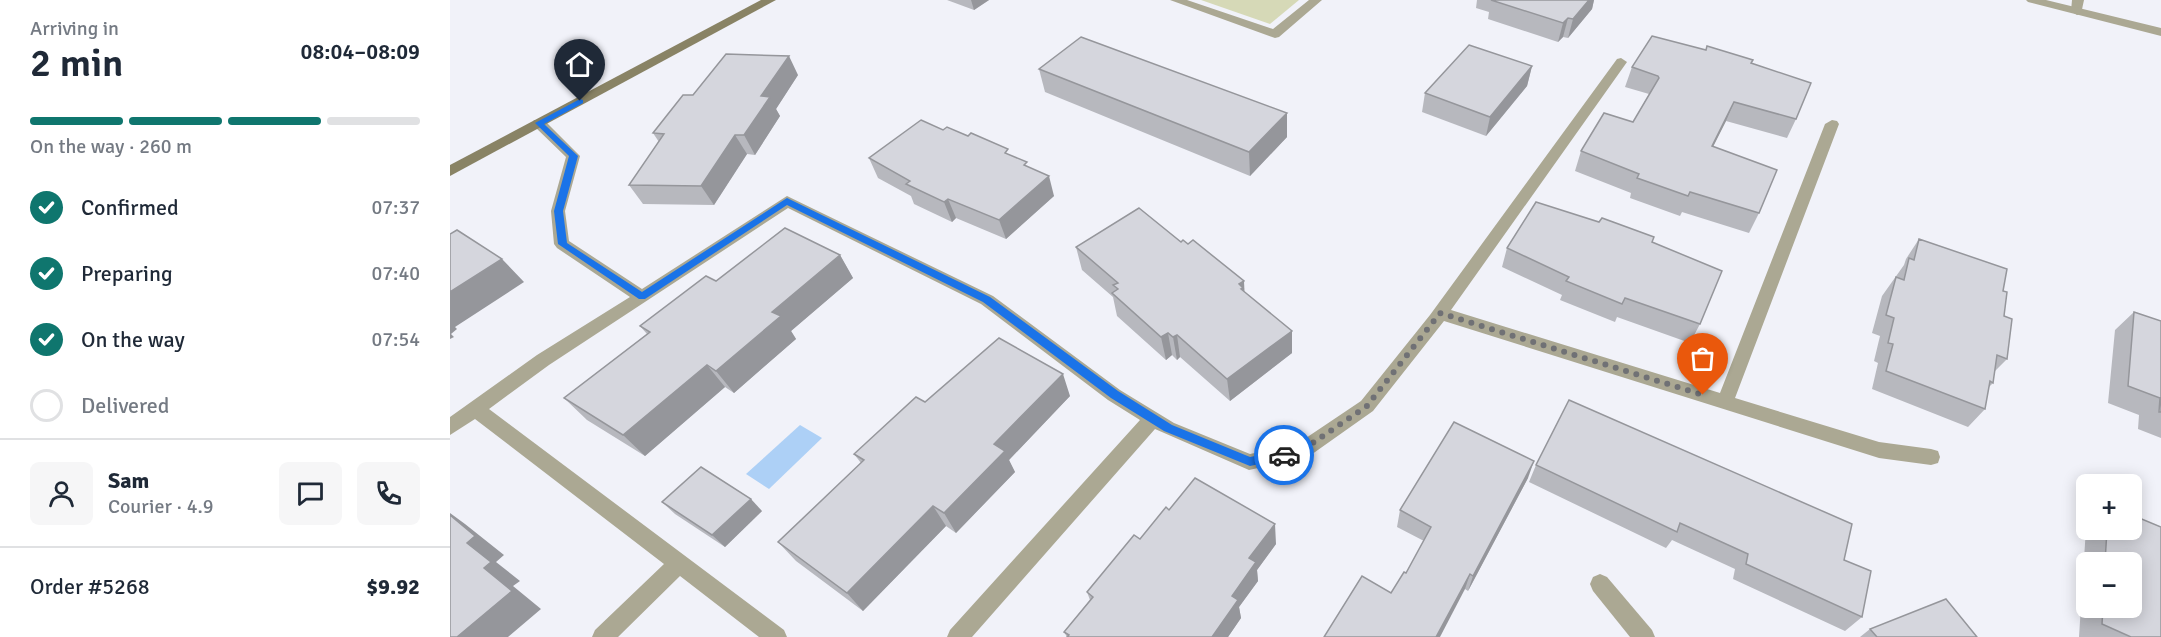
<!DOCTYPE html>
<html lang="en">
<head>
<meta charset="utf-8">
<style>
  :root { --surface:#fff; --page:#f6f6f7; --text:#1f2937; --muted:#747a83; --line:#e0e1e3; --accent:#0f766e }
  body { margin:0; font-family:Signika,sans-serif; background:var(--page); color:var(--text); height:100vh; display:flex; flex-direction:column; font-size:22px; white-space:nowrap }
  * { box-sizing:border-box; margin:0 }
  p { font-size:20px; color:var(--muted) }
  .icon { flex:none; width:33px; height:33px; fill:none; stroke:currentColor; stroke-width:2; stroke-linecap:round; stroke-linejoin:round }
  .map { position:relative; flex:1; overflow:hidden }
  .panel { display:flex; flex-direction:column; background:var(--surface); width:450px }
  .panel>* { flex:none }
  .controls { position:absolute; left:1626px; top:474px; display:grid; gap:12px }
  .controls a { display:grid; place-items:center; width:66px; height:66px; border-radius:9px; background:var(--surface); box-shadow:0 3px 15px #0003; font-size:30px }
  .pin { position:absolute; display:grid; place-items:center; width:51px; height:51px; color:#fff; margin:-62px -26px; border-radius:50% 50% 50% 0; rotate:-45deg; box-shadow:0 0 6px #0007 }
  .pin .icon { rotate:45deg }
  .courier { position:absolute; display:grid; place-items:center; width:60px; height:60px; margin:-30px; border:4px solid #1a73e8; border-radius:50%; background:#fff; color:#222; box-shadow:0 2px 8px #0007 }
  .overview em { font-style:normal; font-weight:600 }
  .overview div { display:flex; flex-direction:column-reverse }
  .overview { display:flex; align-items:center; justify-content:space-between; height:102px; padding:0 30px }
  h1 { font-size:39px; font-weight:600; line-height:45px }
  .bar { display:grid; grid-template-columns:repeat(4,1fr); gap:9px 6px; align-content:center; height:72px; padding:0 30px }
  .bar i { height:8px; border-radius:4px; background:var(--line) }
  .bar .on { background:var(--accent) }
  .bar p { grid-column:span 4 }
  .line { display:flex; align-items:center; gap:15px; padding:0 30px; border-top:2px solid var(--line) }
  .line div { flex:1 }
  .round { display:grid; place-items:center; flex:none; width:63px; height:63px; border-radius:9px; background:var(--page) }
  ol { padding:0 30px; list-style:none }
  li { display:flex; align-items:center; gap:18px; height:66px }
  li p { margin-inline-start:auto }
  li .icon { padding:6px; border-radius:50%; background:var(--accent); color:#fff; stroke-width:4 }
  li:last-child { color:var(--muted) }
  li i { width:33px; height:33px; border:3px solid var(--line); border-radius:50% }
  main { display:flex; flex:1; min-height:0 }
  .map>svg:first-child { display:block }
  .green { fill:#d6d9b7 }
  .water { fill:#add0f6 }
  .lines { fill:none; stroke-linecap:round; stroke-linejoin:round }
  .minor { fill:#aba893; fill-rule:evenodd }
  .tertiary { fill:#aba893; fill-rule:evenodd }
  .secondary { fill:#898365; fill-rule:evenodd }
  .wall { fill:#b7b8be; fill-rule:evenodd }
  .shaded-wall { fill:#95969b }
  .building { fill:#d5d6dd; stroke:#95969b; stroke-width:1.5 }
  .route { fill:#1a73e8 }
  .done { stroke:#707175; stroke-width:6; stroke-dasharray:0 10.8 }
</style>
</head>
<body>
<main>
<section class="panel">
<div class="overview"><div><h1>2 min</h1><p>Arriving in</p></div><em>08:04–08:09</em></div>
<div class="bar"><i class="on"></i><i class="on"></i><i class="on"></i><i></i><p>On the way · 260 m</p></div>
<ol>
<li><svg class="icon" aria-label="check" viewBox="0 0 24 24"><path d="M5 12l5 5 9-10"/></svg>Confirmed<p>07:37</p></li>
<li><svg class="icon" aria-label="check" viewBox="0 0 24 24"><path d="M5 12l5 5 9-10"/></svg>Preparing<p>07:40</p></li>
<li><svg class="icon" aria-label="check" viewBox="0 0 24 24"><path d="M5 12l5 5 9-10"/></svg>On the way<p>07:54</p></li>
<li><i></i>Delivered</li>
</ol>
<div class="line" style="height:108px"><a class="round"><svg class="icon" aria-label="person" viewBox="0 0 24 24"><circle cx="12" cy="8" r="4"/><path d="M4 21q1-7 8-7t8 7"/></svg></a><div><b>Sam</b><p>Courier · 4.9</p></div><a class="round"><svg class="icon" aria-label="chat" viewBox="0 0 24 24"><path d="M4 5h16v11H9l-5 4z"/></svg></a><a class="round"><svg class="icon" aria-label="phone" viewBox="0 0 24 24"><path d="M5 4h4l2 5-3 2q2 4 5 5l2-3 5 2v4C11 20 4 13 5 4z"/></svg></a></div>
<div class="line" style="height:78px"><div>Order #5268</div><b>$9.92</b></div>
</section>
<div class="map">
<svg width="1711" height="637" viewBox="0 0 1711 637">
  <rect width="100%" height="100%" fill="#f1f2f9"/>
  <polygon class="green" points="751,0 849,0 820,24"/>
  <polygon class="water" points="350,425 372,438 319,489 296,474"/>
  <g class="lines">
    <g class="minor">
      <polygon points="720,0 737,0 823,29 859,0 872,0 829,37 825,38"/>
      <polygon points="1622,0 1634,0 1631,14 1627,15 1621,11"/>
      <polygon points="1171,58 1177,62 1001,310 1270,393 1375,124 1382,120 1387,121 1389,124 1285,398 1429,442 1481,449 1488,451 1490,457 1488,463 1481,465 1429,458 994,321 923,411 858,457 799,470 705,429 522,637 497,637 500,630 690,420 658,400 531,304 338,208 99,365 39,409 334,630 337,637 309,637 230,576 168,637 142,637 145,630 214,564 25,419 0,435 0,417 87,355 180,297 107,248 104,244 101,211 116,157 84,126 82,123 84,120 94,120 130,156 115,211 119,241 192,289 337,196 543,296 670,390 724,423 800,454 847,444 911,401 980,315 1167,59"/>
      <polygon points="1150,574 1157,577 1202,630 1205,637 1180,637 1143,591 1140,584 1143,577"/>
    </g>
    <polygon class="tertiary" points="1576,0 1596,0 1711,28 1711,36 1578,2"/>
    <polygon class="secondary" points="311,0 326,0 0,176 0,165"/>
  </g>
  <g class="wall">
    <polygon points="497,0 539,0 524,10"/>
    <polygon points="1027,0 1144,0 1142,9 1118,38 1113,37 1108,42 1038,19 1039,12 1026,8"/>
    <polygon points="1302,63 1346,119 1337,138 1276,121 1263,146 1309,213 1299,233 1232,212 1230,216 1180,198 1181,193 1125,171 1131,151 1183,122 1199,94 1175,87 1182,67"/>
    <polygon points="1082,66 1077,86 1036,136 972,112 975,93"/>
    <polygon points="589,69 837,113 837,137 800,176 595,92"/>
    <polygon points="348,75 326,109 330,116 305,155 297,154 264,205 193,204 179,185 209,142 203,133 243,95"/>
    <polygon points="493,130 518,136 560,155 578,167 604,196 556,239 506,218 502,222 464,204 461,196 428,178 419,158"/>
    <polygon points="1469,239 1553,291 1557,359 1544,372 1543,383 1539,387 1535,409 1518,427 1422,389 1428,363 1424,361 1430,336 1422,333 1432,296 1454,265 1456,259"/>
    <polygon points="1202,242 1250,324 1240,343 1167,317 1165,322 1110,300 1112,295 1052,267 1057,248"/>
    <polygon points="626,247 795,293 842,331 842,353 780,401 730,357 727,360 722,355 716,360 667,316 663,297 632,270"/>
    <polygon points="390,255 403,278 341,331 346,339 284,393 275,387 195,456 137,420 114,398 197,334 190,326 266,281"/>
    <polygon points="1684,312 1711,321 1711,438 1688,429 1689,415 1658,403 1665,330"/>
    <polygon points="620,396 559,460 565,472 506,533 496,526 413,611 346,561 328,542 411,463 404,454 475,402"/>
    <polygon points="1086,465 1394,560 1412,617 1395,631 1283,579 1285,569 1222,540 1216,548 1079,482"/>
    <polygon points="1078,478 1018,591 1015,589 941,593 956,573 974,541 947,527 950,510"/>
    <polygon points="212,502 312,511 275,547 225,514"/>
    <polygon points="719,510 826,544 807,570 808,581 789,607 791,618 778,637 617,637 614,632 640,600 637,592"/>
    <path d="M 1711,523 L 1711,637 L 1629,637 L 1636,528 L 1636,530 L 1682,530 L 1711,527 ZM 1636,562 L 1682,562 L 1682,608 L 1636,608 Z"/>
    <polygon points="1420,629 1527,637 1410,637"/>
  </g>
  <g class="shaded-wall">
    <polygon points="521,0 539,0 524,10"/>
    <polygon points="1139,0 1144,0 1142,9 1118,38 1123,19"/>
    <polygon points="1118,18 1113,37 1108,42 1113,23"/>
    <polygon points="339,56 348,75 326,109 330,116 305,155 294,135 311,96"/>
    <polygon points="1082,66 1077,86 1036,136 1040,117"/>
    <polygon points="1284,102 1276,121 1254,165 1262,146"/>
    <polygon points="837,113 837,137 800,176 799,152"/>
    <polygon points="285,135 297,154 264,205 251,186"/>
    <polygon points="599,176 604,196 556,239 549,220"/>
    <polygon points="498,199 506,218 502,222 494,202"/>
    <polygon points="390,255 403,278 341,331 346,339 284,393 266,371 322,312"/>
    <polygon points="52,259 74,282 5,327 7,329 1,334 4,337 0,339 0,292"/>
    <polygon points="794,281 795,303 789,284"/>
    <polygon points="842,331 842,353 780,401 777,379"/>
    <polygon points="718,333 722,355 716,360 711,337"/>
    <polygon points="727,335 730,357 727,360 723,337"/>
    <polygon points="257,365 275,387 195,456 173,435"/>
    <polygon points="613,374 620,396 559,460 565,472 506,533 494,513 544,444"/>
    <polygon points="1084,461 1078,478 1018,591 1023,576"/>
    <polygon points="301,499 312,511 275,547 262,535"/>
    <polygon points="483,506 496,526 413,611 397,593"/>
    <polygon points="0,513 15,524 54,555 46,562 70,581 63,586 91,609 58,637 7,637 34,568 17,543 0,515"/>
    <polygon points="825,524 826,544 807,570 808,581 789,607 791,618 778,637 762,637 799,558"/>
    <polygon points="1020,574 1015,589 990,637 986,637"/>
  </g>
  <g class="building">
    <polygon points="1041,0 1139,0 1123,19 1118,18 1113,23"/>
    <polygon points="1202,36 1256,50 1257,46 1303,60 1301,63 1361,83 1346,119 1284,102 1262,146 1327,170 1309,213 1240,192 1238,196 1187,178 1189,174 1131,151 1154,113 1183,122 1209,78 1208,76 1182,67"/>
    <polygon points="631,37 837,113 799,152 589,69"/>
    <polygon points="1019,45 1082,66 1040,117 975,93"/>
    <polygon points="276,54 339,56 311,96 320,97 294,135 285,135 251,186 179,185 214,134 203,133 233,95 243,95"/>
    <polygon points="471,120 493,130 497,127 518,136 521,133 558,149 555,153 577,162 574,165 599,176 549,220 498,199 494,202 456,184 460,181 419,158"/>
    <polygon points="1086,202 1149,222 1152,218 1204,237 1202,242 1272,271 1250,324 1175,298 1172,304 1116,281 1119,277 1057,248"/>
    <polygon points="689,208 731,242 733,240 738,244 743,240 794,281 789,284 793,288 791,289 842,331 777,379 727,335 723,337 718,333 711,337 662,293 668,289 663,285 668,283 626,247"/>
    <polygon points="335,228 390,255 322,312 331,316 266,371 257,365 173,435 114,398 200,332 190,326 256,276 266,281"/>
    <polygon points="7,230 52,259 0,292 0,234"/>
    <polygon points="1469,239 1557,269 1553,291 1557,292 1554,316 1562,319 1557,359 1547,355 1543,383 1540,381 1535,409 1436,371 1443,344 1438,343 1444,318 1436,315 1446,277 1454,280 1459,258 1464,260"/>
    <polygon points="1684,312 1711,321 1711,412 1709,412 1710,398 1678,386"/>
    <polygon points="549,338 613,374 544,444 555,451 494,513 483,506 397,593 328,542 414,460 404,454 466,397 475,402"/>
    <polygon points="1119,400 1402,524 1394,560 1421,571 1412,617 1296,564 1298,554 1230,523 1227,532 1086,465"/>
    <polygon points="1004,422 1084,461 1023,576 1020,574 986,637 874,637 912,576 941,593 954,572 956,573 981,527 950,510"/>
    <polygon points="251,467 301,499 262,535 212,502"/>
    <polygon points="745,478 825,524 799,558 806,562 782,596 788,600 762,637 617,637 619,635 614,632 643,597 637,592 684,535 690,539 716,507 719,510"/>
    <polygon points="0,515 25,536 17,543 41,562 34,568 62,591 7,637 0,637"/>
    <polygon points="1682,515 1711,527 1711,637 1681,637 1652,624 1653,608 1682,608 1682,562 1655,562 1657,530 1682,530"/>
    <polygon points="1496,599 1527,637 1427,637 1420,629"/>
  </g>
  <polygon class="route" points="130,99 133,100 133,103 94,124 128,156 113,211 117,243 192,292 337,198 540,297 668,391 722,425 800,457 834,450 838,451 838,458 800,466 714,431 661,398 533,302 337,205 195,299 189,299 108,244 104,211 119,156 85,123"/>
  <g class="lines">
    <polyline class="done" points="834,455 851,451 917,406 990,313 1253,395"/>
  </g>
</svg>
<div class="controls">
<a>+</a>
<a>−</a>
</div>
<div class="pin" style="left:1253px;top:395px;background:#ea580c"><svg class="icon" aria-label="bag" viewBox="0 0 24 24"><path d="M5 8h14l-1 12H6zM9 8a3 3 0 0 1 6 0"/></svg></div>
<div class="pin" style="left:130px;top:101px;background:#1f2937"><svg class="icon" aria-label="home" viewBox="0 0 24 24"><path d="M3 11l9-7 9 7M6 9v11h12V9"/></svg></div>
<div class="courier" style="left:834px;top:455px"><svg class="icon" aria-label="car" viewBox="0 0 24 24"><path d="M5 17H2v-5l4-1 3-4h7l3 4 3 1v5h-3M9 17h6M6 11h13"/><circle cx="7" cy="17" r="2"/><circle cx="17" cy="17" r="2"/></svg></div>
</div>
</main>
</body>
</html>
